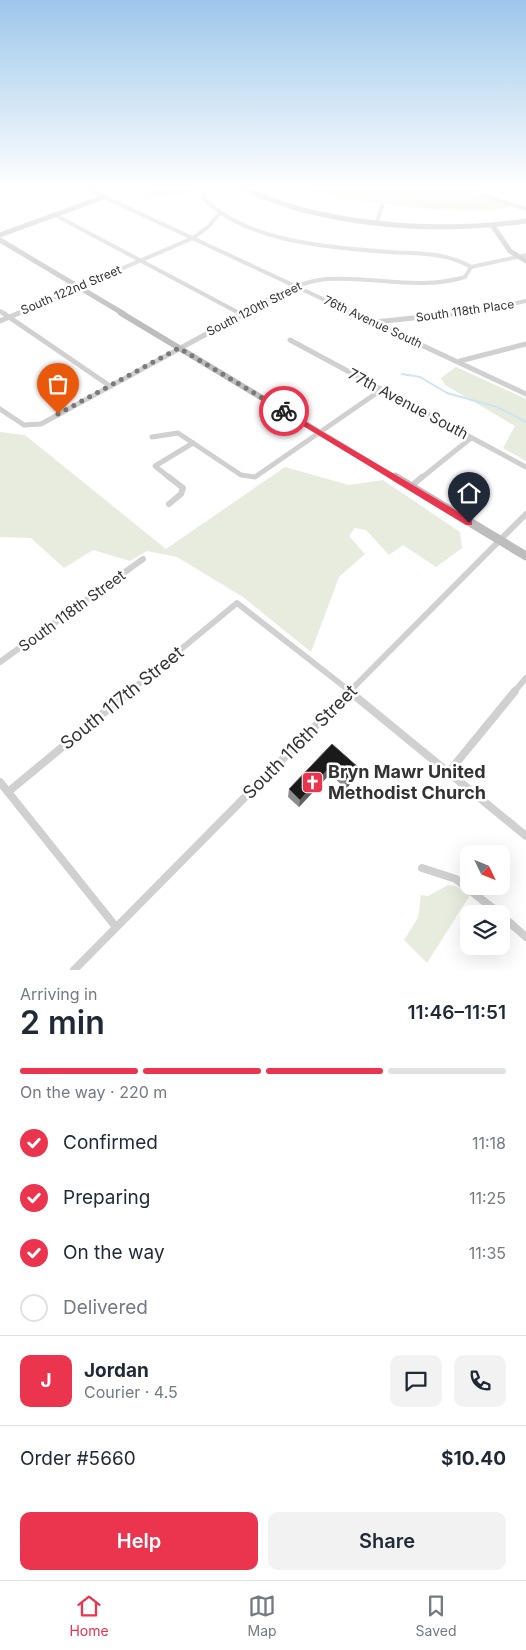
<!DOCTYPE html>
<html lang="en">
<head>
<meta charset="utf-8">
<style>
  :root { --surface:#fff; --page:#f2f2f3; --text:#1f2937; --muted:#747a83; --line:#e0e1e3; --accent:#eb344e }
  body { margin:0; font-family:Inter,sans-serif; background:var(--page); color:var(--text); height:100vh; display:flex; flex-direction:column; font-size:19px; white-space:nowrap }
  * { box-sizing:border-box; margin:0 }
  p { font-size:16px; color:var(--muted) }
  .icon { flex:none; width:28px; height:28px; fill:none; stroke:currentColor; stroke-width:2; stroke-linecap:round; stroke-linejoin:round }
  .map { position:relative; height:970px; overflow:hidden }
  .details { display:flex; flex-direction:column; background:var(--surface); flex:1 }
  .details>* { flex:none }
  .needle { width:32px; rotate:133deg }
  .controls { position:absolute; left:460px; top:845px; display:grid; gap:10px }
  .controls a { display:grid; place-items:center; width:50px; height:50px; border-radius:10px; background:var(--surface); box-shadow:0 5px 20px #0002; font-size:25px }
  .pin { position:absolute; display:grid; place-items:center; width:42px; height:42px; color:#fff; margin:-51px -21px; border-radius:50% 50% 50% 0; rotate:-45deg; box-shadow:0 0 5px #0007 }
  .pin .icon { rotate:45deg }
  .courier { position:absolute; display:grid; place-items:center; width:50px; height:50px; margin:-25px; border:4px solid #eb344e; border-radius:50%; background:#fff; color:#222; box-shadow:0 1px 6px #0007 }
  .head em { font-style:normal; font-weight:600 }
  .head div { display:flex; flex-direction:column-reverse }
  .head { display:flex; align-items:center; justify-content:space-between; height:85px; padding:0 20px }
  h1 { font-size:32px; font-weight:600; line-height:38px }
  .bar { display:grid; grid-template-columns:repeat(4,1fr); gap:8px 5px; align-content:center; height:60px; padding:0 20px }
  .bar i { height:6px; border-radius:4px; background:var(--line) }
  .bar .current { background:var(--accent) }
  .bar p { grid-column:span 4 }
  .line { display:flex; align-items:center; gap:12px; padding:0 20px; border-top:1px solid var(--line) }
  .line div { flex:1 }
  .round { display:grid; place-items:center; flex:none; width:52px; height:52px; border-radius:10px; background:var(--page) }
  ol { padding:0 20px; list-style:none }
  li { display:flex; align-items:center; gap:15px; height:55px }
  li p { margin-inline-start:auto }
  li .icon { padding:5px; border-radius:50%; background:var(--accent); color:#fff; stroke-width:4 }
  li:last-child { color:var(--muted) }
  li i { width:28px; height:28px; border:2px solid var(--line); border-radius:50% }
  .primary-button { display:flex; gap:10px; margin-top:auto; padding:10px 20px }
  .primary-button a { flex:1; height:58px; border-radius:10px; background:var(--accent); color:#fff; font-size:20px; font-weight:600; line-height:58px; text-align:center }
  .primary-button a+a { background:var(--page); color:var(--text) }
  .menu { display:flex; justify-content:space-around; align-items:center; height:70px; border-top:1px solid var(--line); background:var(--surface); font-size:14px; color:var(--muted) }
  .menu a { display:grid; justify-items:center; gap:2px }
  .menu .current { color:var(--accent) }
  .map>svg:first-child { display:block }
  .green { fill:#e7ecde }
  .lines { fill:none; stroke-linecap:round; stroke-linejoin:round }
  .stream { stroke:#cee4ef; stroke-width:2 }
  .street-far3 { stroke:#d0d0d0; stroke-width:4 }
  .street-far2 { stroke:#d0d0d0; stroke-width:5 }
  .street-far1 { stroke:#d0d0d0; stroke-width:6 }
  .street { stroke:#d0d0d0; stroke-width:8 }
  .secondary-far2 { stroke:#bdbdbd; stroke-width:5 }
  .secondary-far1 { stroke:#bdbdbd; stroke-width:6 }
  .secondary { stroke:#bdbdbd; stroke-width:9 }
  .wall { fill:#8c8c8c }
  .shaded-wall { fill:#5f5f5f }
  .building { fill:#1a1a1a; stroke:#5f5f5f }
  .route { fill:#eb344e }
  .done { stroke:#7a7a7a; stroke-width:5; stroke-dasharray:0 9 }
  .labels { text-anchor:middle; stroke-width:5; stroke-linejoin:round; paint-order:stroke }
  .far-street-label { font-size:12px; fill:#333; stroke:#fff }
  .street-label { font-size:15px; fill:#333; stroke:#fff }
  .near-street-label { font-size:18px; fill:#333; stroke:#fff }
  .near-poi-label { font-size:18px; font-weight:bold; fill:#333; stroke:#fff; text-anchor:start }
</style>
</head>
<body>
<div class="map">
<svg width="526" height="970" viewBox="0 0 526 970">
  <rect width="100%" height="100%" fill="#fff"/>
  <g class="green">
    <polygon points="186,187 201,187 198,194 143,198 151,189"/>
    <path d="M 296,187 L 487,187 L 476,194 L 511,205 C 490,221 325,199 296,187 Z"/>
    <polygon points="456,367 526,399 526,461 503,448 515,426 445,385 441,378"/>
    <polygon points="0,432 25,435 166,549 285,467 349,485 383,480 460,532 462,548 436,567 403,545 389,555 366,530 355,528 349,536 365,554 339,577 311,652 243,597 177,557 147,551 130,561 93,550 64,568 31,538 0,537"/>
    <polygon points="448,885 456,886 470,895 427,963 404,940 418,918 421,895 428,896"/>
  </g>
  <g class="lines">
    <polyline class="stream" points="402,374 420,377 447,393 497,407 526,422"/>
    <g class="street-far3">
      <polyline points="83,187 355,314"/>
      <path d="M 204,187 L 203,198 C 246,242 331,248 390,252 C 418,254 446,252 471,267"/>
      <polyline points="482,195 526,209"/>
      <polyline points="55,215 241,314"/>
      <polyline points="377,222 382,206"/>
      <polyline points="471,267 526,255"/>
      <polyline points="0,311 5,314"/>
      <polyline points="16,314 193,238 209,226 219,214"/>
      <path d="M 242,314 C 269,299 295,282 327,279 C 374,276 418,291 465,277 L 471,267"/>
      <polyline points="449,314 480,311 526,301"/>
    </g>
    <g class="street-far2">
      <polyline points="3,313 110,386"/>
      <polyline points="239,313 241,314"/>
      <polyline points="353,313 526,394"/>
      <polyline points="0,321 19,313"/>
      <polyline points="375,322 461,313"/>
      <polyline points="290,340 526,467"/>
      <polyline points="460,361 526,344"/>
      <polyline points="0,409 24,425 41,424 245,313"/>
      <polyline points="152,437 178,433 241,475 255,477 381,390"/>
      <polyline points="171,479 155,466 193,443"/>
      <polyline points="420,479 471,438"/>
    </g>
    <g class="street-far1">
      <polyline points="410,487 422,477"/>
      <polyline points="169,504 181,494 183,488 169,477"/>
      <polyline points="0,662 143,559"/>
      <polyline points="129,692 237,603 351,692"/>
      <polyline points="349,692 526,514"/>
      <polyline points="514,692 526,678"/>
    </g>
    <g class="street">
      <polyline points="349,691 526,836"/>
      <polyline points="448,773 515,691"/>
      <polyline points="0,782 116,927"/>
      <polyline points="8,792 130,691"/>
      <polyline points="422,868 456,879 500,914"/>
      <polyline points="501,915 526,937"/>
      <polyline points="74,970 350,691"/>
    </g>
    <g class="secondary-far2">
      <path d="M 238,187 C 259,195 281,204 303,210 C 375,228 452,231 526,221"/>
      <polyline points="493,226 510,251 526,261"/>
      <polyline points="0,235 104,197"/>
      <polyline points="0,240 124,314"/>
    </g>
    <polyline class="secondary-far1" points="121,313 397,479"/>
    <polyline class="secondary" points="395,477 526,556"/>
  </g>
  <polygon class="wall" points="332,744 359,768 357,776 346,789 330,774 299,807 288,797 289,789"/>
  <g class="shaded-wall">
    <polygon points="331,766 330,774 299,807 300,800"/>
    <polygon points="359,768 357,776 346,789 348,781"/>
  </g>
  <polygon class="building" points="332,744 359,768 348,781 331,766 300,800 289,789"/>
  <linearGradient id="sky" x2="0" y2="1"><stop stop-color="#9dc7eb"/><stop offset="0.58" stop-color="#fff"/><stop offset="1" stop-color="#fff" stop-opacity="0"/></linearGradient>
  <rect width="526" height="323" fill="url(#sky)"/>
  <polygon class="route" points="284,409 472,520 472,525 466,525 282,413 282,410"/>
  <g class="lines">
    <polyline class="done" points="58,414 179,348 284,411"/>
  </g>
  <defs>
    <symbol id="church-square" viewBox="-11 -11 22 22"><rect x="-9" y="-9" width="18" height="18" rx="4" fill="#eb344e" stroke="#fff"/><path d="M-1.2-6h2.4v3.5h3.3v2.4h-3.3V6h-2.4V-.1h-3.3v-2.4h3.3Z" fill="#fff"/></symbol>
  </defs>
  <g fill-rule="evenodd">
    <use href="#church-square" x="300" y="770" width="25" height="25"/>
  </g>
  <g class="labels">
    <g class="far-street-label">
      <text transform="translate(71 290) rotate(-23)" y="4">South 122nd Street</text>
      <text transform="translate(254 309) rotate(-27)" y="4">South 120th Street</text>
      <text transform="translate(465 311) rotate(-8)" y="4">South 118th Place</text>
      <text transform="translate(373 322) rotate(25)" y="4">76th Avenue South</text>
    </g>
    <g class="street-label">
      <text transform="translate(408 404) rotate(28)" y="5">77th Avenue South</text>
      <text transform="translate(72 611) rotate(-36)" y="5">South 118th Street</text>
    </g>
    <g class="near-street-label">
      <text transform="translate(122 698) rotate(-39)" y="6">South 117th Street</text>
      <text transform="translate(300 742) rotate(-45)" y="6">South 116th Street</text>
    </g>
    <g class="near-poi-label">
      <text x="328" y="778">Bryn Mawr United<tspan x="328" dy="21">Methodist Church</tspan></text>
    </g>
  </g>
</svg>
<div class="controls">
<a><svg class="needle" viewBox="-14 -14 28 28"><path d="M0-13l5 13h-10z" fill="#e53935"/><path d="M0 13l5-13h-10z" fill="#747a83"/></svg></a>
<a><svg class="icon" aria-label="layers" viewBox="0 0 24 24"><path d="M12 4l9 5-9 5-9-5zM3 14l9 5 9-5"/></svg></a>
</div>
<div class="pin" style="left:58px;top:414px;background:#ea580c"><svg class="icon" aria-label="bag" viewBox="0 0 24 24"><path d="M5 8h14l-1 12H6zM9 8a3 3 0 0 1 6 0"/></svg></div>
<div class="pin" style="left:469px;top:523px;background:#1f2937"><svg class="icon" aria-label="home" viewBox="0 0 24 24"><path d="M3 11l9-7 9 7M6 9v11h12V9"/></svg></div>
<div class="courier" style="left:284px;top:411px"><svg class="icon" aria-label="bike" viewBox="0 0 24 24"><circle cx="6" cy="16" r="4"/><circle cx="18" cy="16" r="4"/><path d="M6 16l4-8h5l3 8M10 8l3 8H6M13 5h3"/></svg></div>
</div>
<section class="details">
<div class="head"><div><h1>2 min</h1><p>Arriving in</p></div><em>11:46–11:51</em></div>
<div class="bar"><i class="current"></i><i class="current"></i><i class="current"></i><i></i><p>On the way · 220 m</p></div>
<ol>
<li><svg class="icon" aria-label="check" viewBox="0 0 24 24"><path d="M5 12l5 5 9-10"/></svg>Confirmed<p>11:18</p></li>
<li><svg class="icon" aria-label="check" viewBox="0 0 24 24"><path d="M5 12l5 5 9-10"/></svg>Preparing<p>11:25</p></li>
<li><svg class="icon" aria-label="check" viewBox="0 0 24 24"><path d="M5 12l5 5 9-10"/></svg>On the way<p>11:35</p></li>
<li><i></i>Delivered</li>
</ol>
<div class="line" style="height:90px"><b class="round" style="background:var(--accent);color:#fff">J</b><div><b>Jordan</b><p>Courier · 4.5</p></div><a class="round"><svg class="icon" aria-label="chat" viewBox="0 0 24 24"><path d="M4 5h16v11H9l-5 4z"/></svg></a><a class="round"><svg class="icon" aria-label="phone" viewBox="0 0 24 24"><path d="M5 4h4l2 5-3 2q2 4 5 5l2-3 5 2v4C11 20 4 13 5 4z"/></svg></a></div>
<div class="line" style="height:65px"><div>Order #5660</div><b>$10.40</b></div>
<div class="primary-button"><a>Help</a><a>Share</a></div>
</section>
<nav class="menu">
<a class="current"><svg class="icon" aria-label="home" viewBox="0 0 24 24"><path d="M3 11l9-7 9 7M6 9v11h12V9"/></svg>Home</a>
<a><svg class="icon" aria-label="map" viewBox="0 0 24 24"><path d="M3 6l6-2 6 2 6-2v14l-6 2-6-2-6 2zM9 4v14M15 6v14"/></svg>Map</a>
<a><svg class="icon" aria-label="saved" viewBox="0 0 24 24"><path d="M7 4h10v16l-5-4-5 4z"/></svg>Saved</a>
</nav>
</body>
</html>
